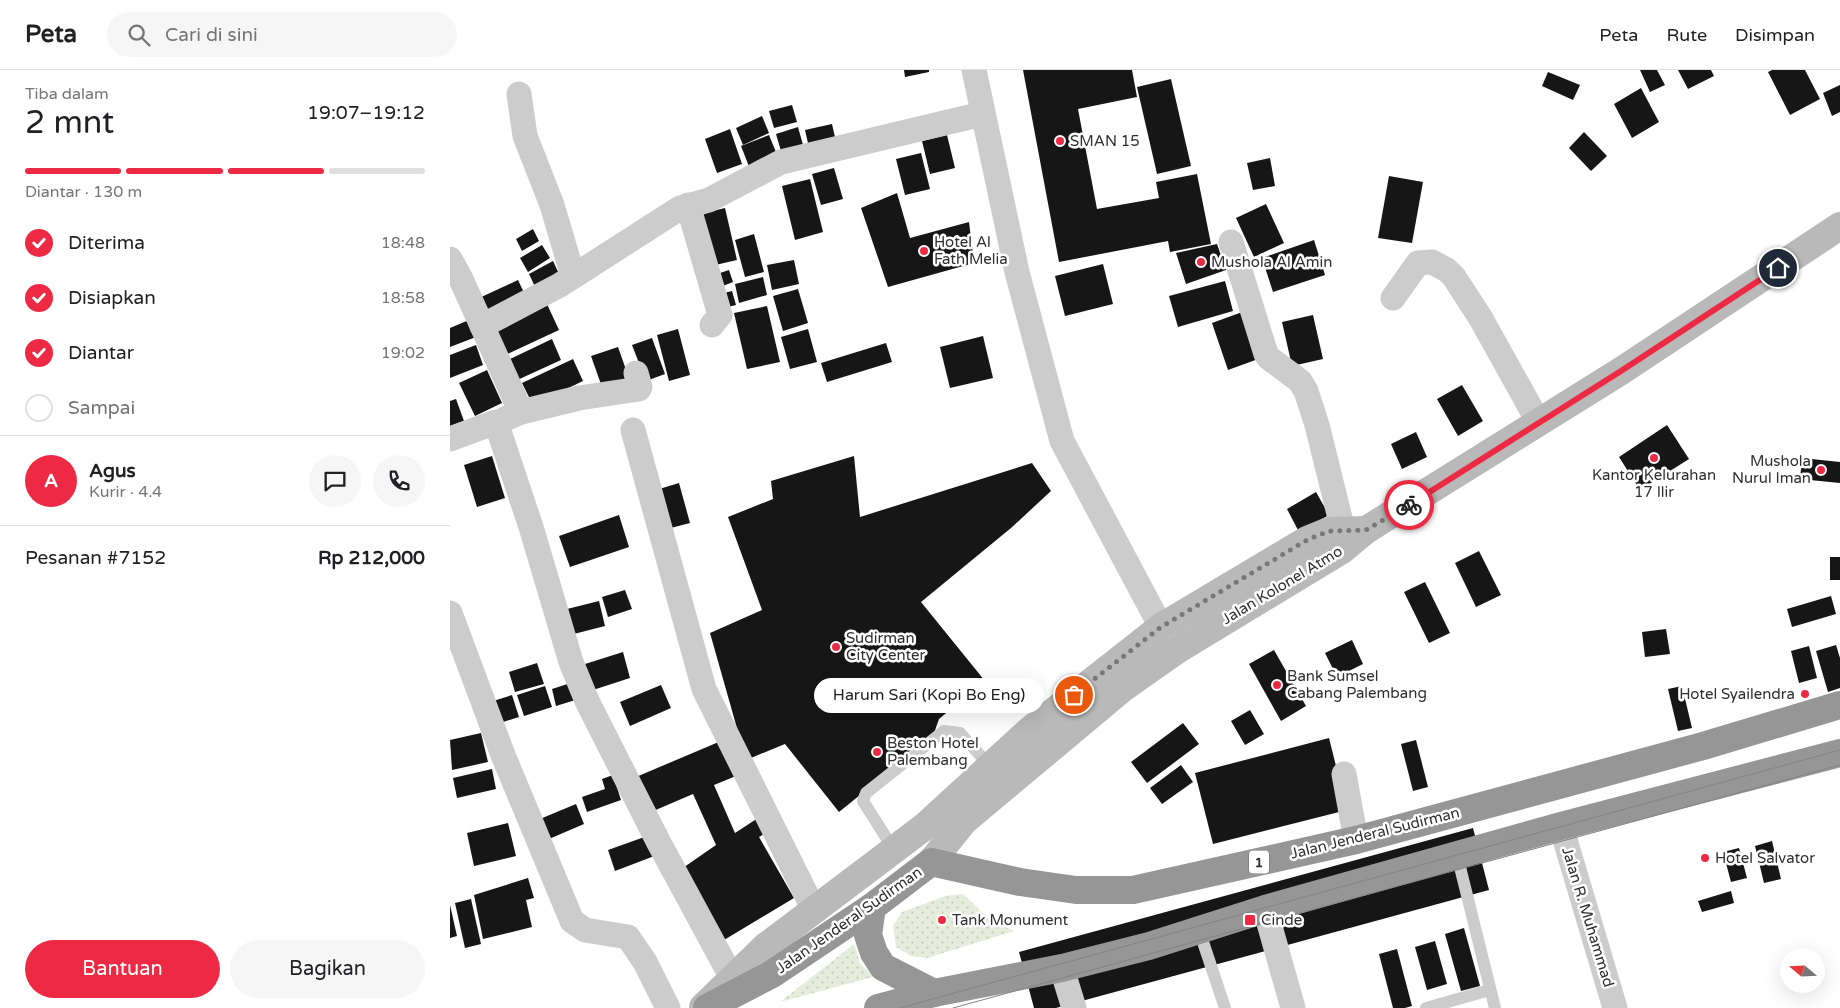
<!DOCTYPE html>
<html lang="id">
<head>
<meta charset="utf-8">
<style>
  :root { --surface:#fff; --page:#f6f6f6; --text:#202124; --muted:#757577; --line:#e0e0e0; --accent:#ee2944 }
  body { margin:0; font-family:"Varela Round",sans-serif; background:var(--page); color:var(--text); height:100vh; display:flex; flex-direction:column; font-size:19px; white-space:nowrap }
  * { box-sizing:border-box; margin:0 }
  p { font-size:16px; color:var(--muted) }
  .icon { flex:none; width:28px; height:28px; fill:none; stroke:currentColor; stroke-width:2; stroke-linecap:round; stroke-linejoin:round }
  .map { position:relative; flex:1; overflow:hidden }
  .panel { display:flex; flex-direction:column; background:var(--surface); width:450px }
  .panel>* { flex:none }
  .needle { width:32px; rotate:289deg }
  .buttons { position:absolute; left:1330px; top:878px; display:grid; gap:10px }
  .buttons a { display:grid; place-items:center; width:45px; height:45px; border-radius:50%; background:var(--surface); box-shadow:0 5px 20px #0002; font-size:25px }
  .pin { position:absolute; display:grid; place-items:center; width:42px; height:42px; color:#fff; margin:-21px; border:2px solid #fff; border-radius:50%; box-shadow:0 1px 5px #0007 }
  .courier { position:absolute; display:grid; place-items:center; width:50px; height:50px; margin:-25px; border:4px solid #ee2944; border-radius:50%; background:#fff; color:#222; box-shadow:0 1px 6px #0007 }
  .bubble { position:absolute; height:35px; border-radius:18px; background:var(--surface); box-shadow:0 5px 20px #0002; font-size:16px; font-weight:600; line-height:35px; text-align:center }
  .head em { font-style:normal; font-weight:600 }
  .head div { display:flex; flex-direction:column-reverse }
  .head { display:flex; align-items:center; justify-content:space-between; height:85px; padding:0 25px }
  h1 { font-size:32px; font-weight:600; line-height:38px }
  .bar { display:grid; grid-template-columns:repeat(4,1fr); gap:8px 5px; align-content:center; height:60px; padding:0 25px }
  .bar i { height:6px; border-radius:4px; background:var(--line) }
  .bar .selected { background:var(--accent) }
  .bar p { grid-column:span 4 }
  .line { display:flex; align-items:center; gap:12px; padding:0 25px; border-top:1px solid var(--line) }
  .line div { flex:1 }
  .round { display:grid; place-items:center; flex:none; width:52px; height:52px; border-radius:26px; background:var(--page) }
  ol { padding:0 25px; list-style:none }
  li { display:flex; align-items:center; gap:15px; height:55px }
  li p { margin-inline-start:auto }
  li .icon { padding:5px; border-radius:50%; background:var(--accent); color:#fff; stroke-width:4 }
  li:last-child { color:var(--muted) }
  li i { width:28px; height:28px; border:2px solid var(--line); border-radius:50% }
  .cta { display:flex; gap:10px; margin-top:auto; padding:10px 25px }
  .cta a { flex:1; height:58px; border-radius:30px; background:var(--accent); color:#fff; font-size:20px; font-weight:600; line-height:58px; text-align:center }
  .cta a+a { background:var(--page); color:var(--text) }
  header { display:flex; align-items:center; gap:30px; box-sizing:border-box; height:70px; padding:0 25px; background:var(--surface); border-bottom:1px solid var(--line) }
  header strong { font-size:24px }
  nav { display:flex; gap:28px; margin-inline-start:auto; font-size:18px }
  .search { width:350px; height:45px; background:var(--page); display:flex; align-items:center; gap:12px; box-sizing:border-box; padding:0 18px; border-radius:28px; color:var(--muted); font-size:19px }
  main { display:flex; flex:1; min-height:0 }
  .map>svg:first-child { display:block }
  .park { fill:url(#park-dots) }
  .building { fill:#161616 }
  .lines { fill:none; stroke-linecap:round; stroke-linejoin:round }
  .lane { stroke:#ccc; stroke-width:12 }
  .street { stroke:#ccc; stroke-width:25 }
  .secondary { stroke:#b9b9b9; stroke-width:28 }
  .highway { stroke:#969696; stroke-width:28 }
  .tram { stroke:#848484; stroke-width:1 }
  .done { stroke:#787878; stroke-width:5; stroke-dasharray:0 9 }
  .route { stroke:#ee2944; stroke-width:6 }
  .poi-dot { fill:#ee2944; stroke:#fff; stroke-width:2 }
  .labels { text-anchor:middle; stroke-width:5; stroke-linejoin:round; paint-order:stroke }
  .shield { fill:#fff; stroke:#6d6d6d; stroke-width:1 }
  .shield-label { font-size:14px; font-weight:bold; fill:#2f2f2f }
  .poi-label { font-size:15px; fill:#2f2f2f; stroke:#fff; text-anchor:start }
  .street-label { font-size:15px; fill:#2f2f2f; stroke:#fff }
</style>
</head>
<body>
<header>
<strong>Peta</strong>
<div class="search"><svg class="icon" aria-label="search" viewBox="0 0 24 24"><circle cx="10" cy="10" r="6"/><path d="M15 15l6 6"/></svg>Cari di sini</div>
<nav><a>Peta</a><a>Rute</a><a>Disimpan</a></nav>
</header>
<main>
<section class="panel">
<div class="head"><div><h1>2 mnt</h1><p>Tiba dalam</p></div><em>19:07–19:12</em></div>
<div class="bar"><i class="selected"></i><i class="selected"></i><i class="selected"></i><i></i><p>Diantar · 130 m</p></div>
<ol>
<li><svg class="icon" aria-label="check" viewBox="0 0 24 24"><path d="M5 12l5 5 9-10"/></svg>Diterima<p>18:48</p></li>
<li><svg class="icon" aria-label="check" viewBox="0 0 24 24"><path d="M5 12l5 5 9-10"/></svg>Disiapkan<p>18:58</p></li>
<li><svg class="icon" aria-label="check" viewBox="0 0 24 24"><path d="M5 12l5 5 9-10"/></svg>Diantar<p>19:02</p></li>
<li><i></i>Sampai</li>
</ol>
<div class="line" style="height:90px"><b class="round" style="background:var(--accent);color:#fff">A</b><div><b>Agus</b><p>Kurir · 4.4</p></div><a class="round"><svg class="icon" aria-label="chat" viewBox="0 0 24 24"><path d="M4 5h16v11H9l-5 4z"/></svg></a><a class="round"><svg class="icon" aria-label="phone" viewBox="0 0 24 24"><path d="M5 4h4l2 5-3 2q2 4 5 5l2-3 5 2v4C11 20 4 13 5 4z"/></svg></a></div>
<div class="line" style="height:65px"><div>Pesanan #7152</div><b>Rp 212,000</b></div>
<div class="cta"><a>Bantuan</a><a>Bagikan</a></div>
</section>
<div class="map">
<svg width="1390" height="938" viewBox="0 0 1390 938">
  <defs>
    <pattern id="park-dots" width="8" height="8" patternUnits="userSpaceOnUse" patternTransform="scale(1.25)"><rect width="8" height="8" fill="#e6eddc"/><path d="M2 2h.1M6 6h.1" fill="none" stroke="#c6ccbd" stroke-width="1.8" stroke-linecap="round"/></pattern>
  </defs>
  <rect width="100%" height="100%" fill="#fff"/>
  <g class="park">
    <polygon points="513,824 539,849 564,861 477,888 461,886 446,877 443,856 452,842 495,826"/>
    <polygon points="404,874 410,893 423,907 330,932"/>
  </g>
  <g class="building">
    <polygon points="454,0 479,0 479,2 455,7"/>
    <polygon points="573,0 682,0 687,27 628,39 647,139 709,128 706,112 747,104 761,174 720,182 718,171 609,192"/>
    <polygon points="1190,0 1207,0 1215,15 1200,22"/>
    <polygon points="1228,0 1261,0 1264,6 1238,19"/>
    <polygon points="1322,0 1355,0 1370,29 1340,45 1318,2"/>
    <polygon points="1098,2 1130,15 1123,30 1092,16"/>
    <polygon points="721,9 741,96 707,104 687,17"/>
    <polygon points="1390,15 1390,42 1382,46 1373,23"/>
    <polygon points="1191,18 1209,52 1182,68 1164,34"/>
    <polygon points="342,35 347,52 324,58 319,41"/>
    <polygon points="312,46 319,63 293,75 286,58"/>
    <polygon points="382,54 387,76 360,82 355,60"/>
    <polygon points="348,57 355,82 333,88 326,64"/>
    <polygon points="280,59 292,94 267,103 255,69"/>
    <polygon points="1134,62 1157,86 1141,101 1119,78"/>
    <polygon points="319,65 328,87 300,99 291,76"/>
    <polygon points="497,65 505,98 480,104 472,71"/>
    <polygon points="471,83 480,119 455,125 446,89"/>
    <polygon points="820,88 825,116 803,120 797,93"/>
    <polygon points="384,98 393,129 371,135 362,104"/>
    <polygon points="939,106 973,112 962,173 928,168"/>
    <polygon points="360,109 373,162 345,170 332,116"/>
    <polygon points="447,123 460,168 519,152 524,193 438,217 411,138"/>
    <polygon points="816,134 834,173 804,187 786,148"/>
    <polygon points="275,138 287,190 261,196 250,144"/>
    <polygon points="83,159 89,171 72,181 66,169"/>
    <polygon points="304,164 314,202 295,207 285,170"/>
    <polygon points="864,170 875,205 823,222 812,188"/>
    <polygon points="767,174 776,200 736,214 726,183"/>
    <polygon points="92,175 100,188 78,202 70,188"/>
    <polygon points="344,190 349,214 322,220 317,195"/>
    <polygon points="103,191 111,208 87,221 79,204"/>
    <polygon points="653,194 663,234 615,246 605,206"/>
    <polygon points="279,200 283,212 265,219 261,206"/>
    <polygon points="313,207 317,225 289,233 285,214"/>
    <polygon points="68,210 78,231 36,251 27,229"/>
    <polygon points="775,211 783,241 728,257 719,226"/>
    <polygon points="348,219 358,253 333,261 323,226"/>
    <polygon points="282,221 286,235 270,239 266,225"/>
    <polygon points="96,232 109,260 53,286 40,259"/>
    <polygon points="317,236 330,292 297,299 284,243"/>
    <polygon points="795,241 811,288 778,300 762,253"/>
    <polygon points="863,245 873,289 842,296 832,252"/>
    <polygon points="19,250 26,267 0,277 0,258"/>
    <polygon points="228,259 240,305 219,311 207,265"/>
    <polygon points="358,259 367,292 340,299 331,267"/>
    <polygon points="533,266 543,308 500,318 490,277"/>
    <polygon points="202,268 215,304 196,311 182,275"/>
    <polygon points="102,269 111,290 63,312 54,292"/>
    <polygon points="436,273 442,292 377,312 371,293"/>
    <polygon points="26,275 33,295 0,308 0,285"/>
    <polygon points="168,277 180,311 153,320 141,286"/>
    <polygon points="123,289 133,311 83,335 72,313"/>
    <polygon points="37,300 52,333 25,346 9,313"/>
    <polygon points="1012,315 1033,351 1008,366 987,329"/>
    <polygon points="6,329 14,351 0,356 0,331"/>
    <polygon points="1217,355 1239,389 1190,420 1169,387"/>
    <polygon points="966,362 977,387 952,399 941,374"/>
    <polygon points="42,386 55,428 27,437 14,395"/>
    <polygon points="404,386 410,447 582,393 601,421 561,458 471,532 535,611 489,649 483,666 389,742 335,674 296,690 260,563 312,540 278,447 323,429 321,411"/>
    <polygon points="1352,388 1390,392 1390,413 1350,409"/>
    <polygon points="229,413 240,453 217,459 206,420"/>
    <polygon points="866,422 879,445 849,462 837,439"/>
    <polygon points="169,445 179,477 120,497 109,466"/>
    <polygon points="1029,481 1051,525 1026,537 1005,493"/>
    <rect x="1380" y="487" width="10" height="23"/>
    <polygon points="975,512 1000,563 979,573 954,522"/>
    <polygon points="175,520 182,539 158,547 152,527"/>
    <polygon points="1381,526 1386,544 1342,557 1337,539"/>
    <polygon points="149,531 155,556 116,566 109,541"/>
    <polygon points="1216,559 1220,584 1195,587 1192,562"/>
    <polygon points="902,570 913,594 887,607 875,583"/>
    <polygon points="1386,575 1390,588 1390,618 1378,622 1366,581"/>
    <polygon points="1359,576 1367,608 1349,613 1341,581"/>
    <polygon points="824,580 856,636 831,651 799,594"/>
    <polygon points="173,582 180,608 143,620 135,594"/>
    <polygon points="87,593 94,614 65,622 59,602"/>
    <polygon points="127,611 132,628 106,636 102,619"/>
    <polygon points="211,615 221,638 180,656 170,632"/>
    <polygon points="95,616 102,637 74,646 67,625"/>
    <polygon points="1232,616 1242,658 1228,661 1218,619"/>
    <polygon points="62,625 69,647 47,654 40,632"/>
    <polygon points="800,640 814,664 795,675 781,651"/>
    <polygon points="733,653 749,674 697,713 681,692"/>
    <polygon points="31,663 38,692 2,700 0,670"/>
    <polygon points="879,668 897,740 763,774 745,703"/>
    <polygon points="966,670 978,717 963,721 951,674"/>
    <polygon points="271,671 286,706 264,715 285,763 308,748 317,762 309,767 344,828 269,873 227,802 266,775 243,724 201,742 186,707"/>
    <polygon points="731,695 743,712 712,734 700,718"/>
    <polygon points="42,699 46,719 7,728 3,708"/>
    <polygon points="163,705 171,730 137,742 132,727 155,719 152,709"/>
    <polygon points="126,734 134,754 99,769 90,749"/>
    <polygon points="58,753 66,786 24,796 17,763"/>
    <polygon points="1023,758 1039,820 606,938 584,938 569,882"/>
    <polygon points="200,765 207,785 165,801 158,780"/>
    <polygon points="1322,771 1331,809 1314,813 1305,776"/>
    <polygon points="1289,778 1297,808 1281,812 1273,782"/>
    <polygon points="78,808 84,828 76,830 82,857 33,869 24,825"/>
    <polygon points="1281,821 1284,833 1252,842 1248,831"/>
    <polygon points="21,829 31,874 15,878 5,833"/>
    <polygon points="0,835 7,866 0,868"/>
    <polygon points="1014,858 1030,916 1011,921 995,864"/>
    <polygon points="985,871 997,914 977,920 965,877"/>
    <polygon points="947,879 962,936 955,938 943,938 929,884"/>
  </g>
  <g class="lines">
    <g class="lane">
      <polyline points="444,780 413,731 416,723 494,661 510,663 540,696"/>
      <polyline points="1007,785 1045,938"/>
      <polyline points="749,860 775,938"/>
      <polyline points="976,938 1040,920"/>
    </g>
    <g class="street">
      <polyline points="524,0 567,202 612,371 711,557"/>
      <polyline points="69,24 75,66 102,135 123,206"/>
      <polyline points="238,135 270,245 262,255"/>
      <polyline points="781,172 816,284 819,288 850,311 856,321 867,355 893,460 899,475"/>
      <polyline points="0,189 10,207 71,342"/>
      <polyline points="943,228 968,193 982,192 997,200 1004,207 1030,247 1089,353"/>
      <polyline points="32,256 110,215 230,138 259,130 331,92 532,44"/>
      <polyline points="55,349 71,342 129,328 189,319 190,317 186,303"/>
      <polyline points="183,360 254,619 364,840"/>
      <polyline points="0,369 46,352 81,457 121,592 137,631 209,773 282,908"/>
      <polyline points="0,543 53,685 122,851 135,860 178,867 195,892 218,938"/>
      <polyline points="894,704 906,770"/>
      <polyline points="1111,756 1165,938"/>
      <polyline points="815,839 843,938"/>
      <polyline points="616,912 624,938"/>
    </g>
    <g class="secondary">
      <polyline points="481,792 514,751 673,618 727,580 892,480 916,460 1171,301 1390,156"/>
      <polyline points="253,937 315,877 474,757 580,660 711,557 857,470 879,461 916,460"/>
    </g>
    <g class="highway">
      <polyline points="422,837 418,865 424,883 433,897 484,923"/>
      <polyline points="257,938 322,904 422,837 481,792 570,812 626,820 683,820 906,770 1253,676 1390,635"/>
      <polyline points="428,938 484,923 612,898 699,876 815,839 1111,756 1390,683"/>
    </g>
    <g class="tram">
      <polyline points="450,938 1390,680"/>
      <polyline points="503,938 1390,695"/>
    </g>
  </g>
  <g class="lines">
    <polyline class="done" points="624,625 711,557 857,470 879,461 916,460 959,435"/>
    <polyline class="route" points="959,435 1171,301 1328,198"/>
  </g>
  <g class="poi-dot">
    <circle cx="610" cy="71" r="5"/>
    <circle cx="474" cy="181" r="5"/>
    <circle cx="751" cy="192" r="5"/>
    <circle cx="1204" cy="388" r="5"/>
    <circle cx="1371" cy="400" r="5"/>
    <circle cx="386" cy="577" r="5"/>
    <circle cx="827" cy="615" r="5"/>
    <circle cx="1355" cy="624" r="5"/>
    <circle cx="427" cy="682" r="5"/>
    <circle cx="1255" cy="788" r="5"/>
    <circle cx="492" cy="850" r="5"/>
    <rect x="794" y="844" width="12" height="12" rx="2.5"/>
  </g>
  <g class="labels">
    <rect class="shield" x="799" y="780.5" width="20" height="23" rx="4"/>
    <g class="shield-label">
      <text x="809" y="797">1</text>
    </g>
    <g class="poi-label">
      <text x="620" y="76">SMAN 15</text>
      <text x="484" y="177">Hotel Al<tspan x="484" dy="17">Fath Melia</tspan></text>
      <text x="761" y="197">Mushola Al Amin</text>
      <text x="1361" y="396" text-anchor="end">Mushola<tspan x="1361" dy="17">Nurul Iman</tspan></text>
      <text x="1204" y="410" text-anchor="middle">Kantor Kelurahan<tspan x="1204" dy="17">17 Ilir</tspan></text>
      <text x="396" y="573">Sudirman<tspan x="396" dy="17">City Center</tspan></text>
      <text x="837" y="611">Bank Sumsel<tspan x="837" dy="17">Cabang Palembang</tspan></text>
      <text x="1345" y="629" text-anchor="end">Hotel Syailendra</text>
      <text x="437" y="678">Beston Hotel<tspan x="437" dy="17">Palembang</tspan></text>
      <text x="1265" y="793">Hotel Salvator</text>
      <text x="502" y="855">Tank Monument</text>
      <text x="811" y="855">Cinde</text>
    </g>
    <g class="street-label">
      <text transform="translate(832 515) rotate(-31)" y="5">Jalan Kolonel Atmo</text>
      <text transform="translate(925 763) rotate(-14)" y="5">Jalan Jenderal Sudirman</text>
      <text transform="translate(1138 847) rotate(73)" y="5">Jalan R. Muhammad</text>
      <text transform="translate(399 850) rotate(-35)" y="5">Jalan Jenderal Sudirman</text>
    </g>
  </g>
</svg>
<div class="buttons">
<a><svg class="needle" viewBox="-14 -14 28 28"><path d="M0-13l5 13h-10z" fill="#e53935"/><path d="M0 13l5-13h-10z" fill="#757577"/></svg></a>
</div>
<div class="pin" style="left:624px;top:625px;background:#ea580c"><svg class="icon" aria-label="bag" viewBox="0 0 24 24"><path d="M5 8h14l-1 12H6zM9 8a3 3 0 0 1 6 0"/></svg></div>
<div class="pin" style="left:1328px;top:198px;background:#1f2937"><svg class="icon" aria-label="home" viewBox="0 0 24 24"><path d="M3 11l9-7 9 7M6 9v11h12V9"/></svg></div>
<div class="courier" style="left:959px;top:435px"><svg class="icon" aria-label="bike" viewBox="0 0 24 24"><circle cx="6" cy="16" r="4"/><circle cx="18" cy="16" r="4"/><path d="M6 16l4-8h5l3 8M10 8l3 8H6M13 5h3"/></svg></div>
<div class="bubble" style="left:364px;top:608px;width:230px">Harum Sari (Kopi Bo Eng)</div>
</div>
</main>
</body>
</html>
